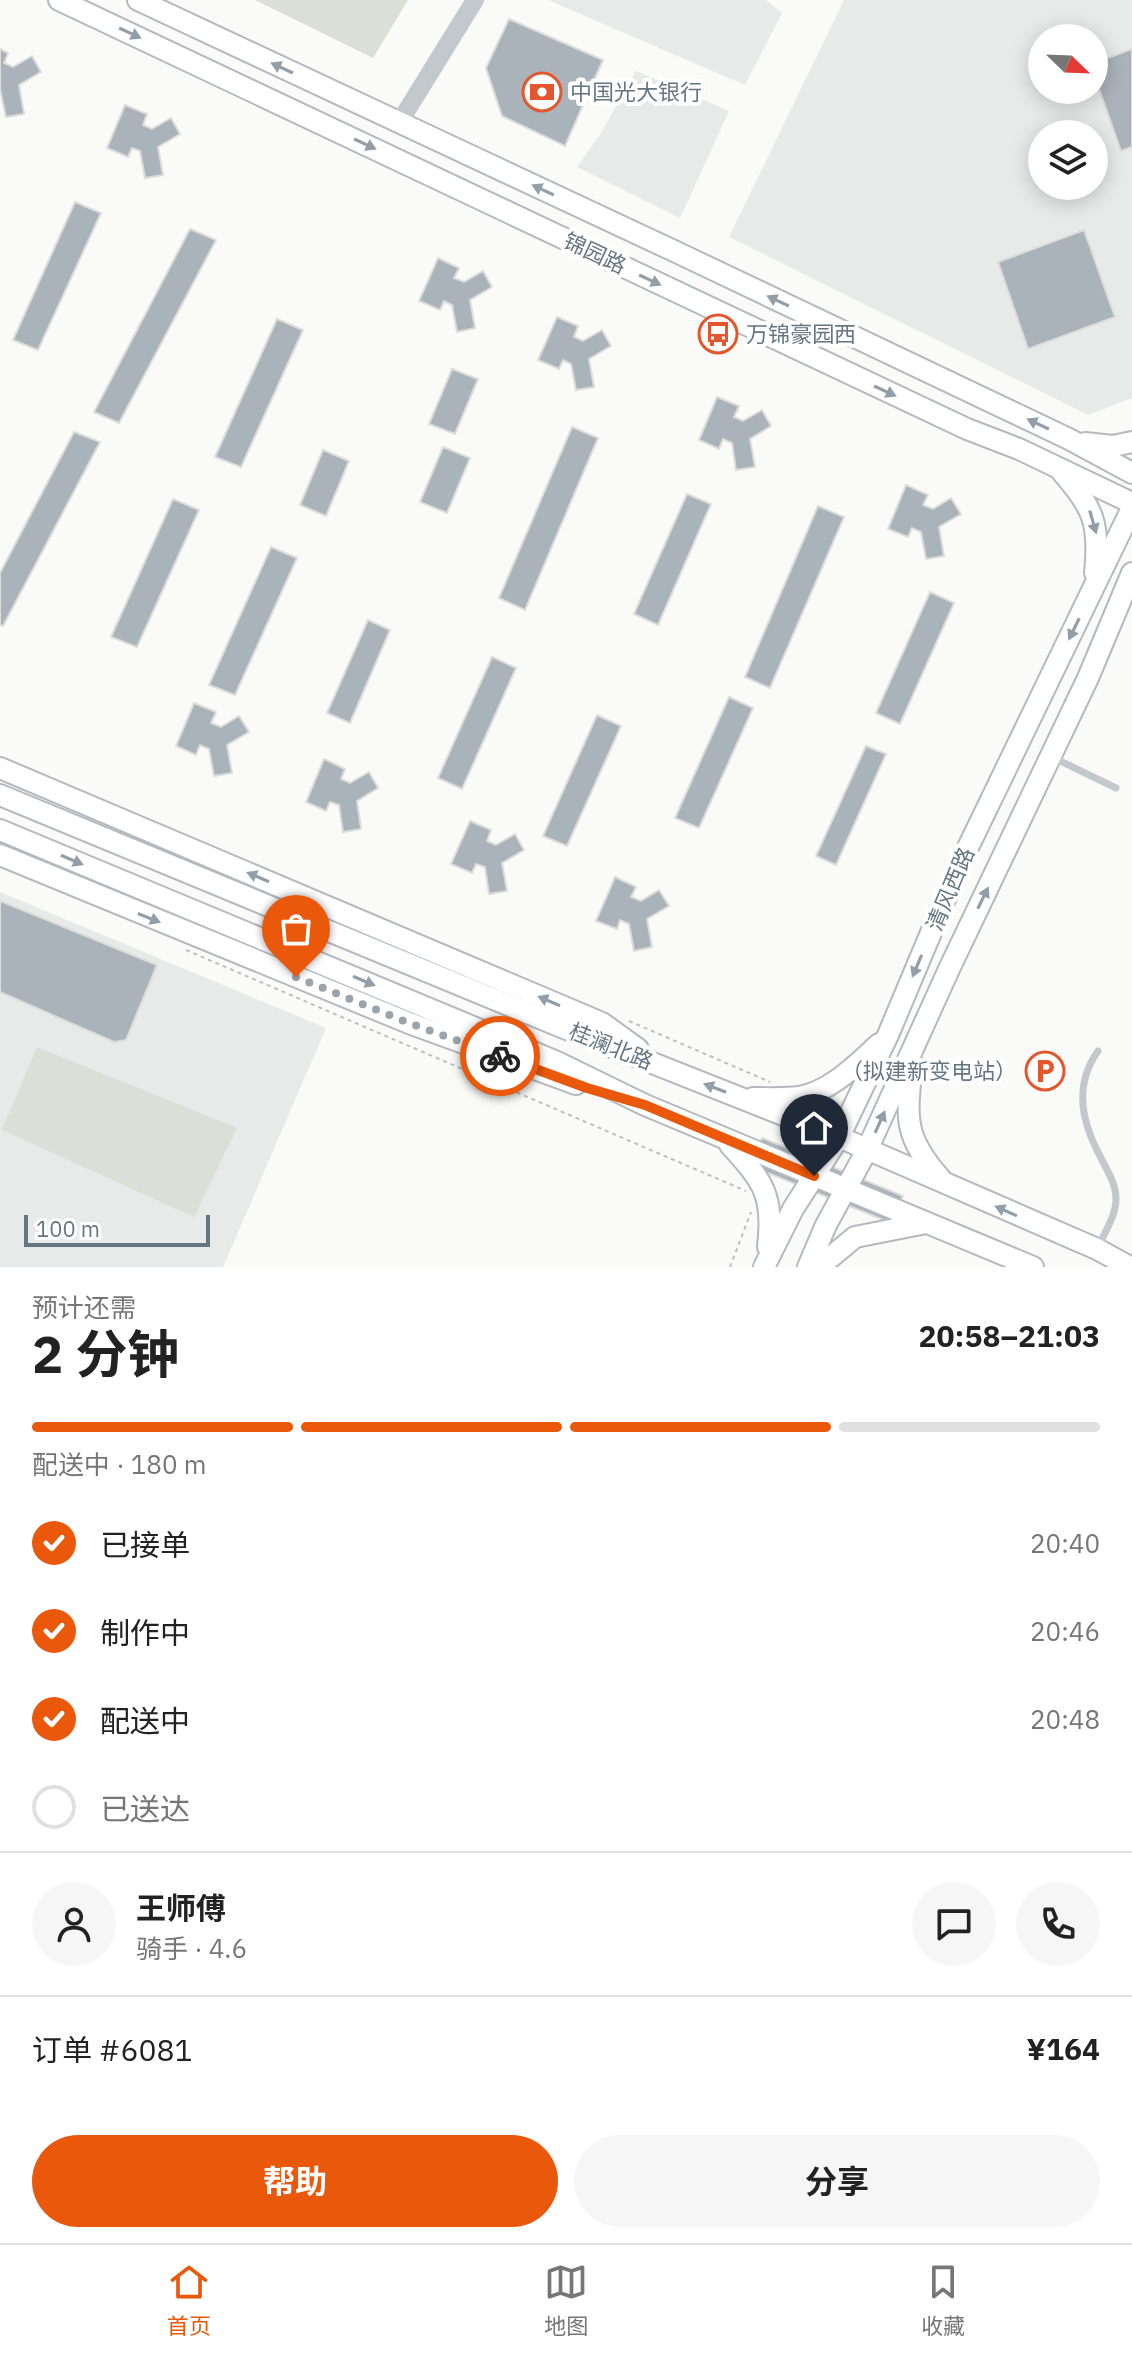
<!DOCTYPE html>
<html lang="zh">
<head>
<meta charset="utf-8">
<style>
  :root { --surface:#fff; --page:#f6f6f6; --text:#222; --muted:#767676; --line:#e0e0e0; --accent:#ea580c }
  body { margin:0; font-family:"IBM Plex Sans","Noto Sans SC",sans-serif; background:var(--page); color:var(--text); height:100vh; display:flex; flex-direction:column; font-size:30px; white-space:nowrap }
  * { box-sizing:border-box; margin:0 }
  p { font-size:26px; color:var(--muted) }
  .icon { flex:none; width:44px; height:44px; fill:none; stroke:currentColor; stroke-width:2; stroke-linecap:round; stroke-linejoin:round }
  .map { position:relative; height:1267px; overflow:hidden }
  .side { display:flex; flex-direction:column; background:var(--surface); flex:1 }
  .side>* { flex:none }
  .needle { width:52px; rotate:113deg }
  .buttons { position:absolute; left:1028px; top:24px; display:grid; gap:16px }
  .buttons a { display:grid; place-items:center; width:80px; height:80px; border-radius:50%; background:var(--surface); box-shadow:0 4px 20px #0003; font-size:40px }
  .scale { position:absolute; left:24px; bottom:20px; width:186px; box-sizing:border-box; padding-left:8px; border:4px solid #657683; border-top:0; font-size:22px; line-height:28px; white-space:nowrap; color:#657683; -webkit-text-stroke:6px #fff; paint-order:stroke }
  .pin { position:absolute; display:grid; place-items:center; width:68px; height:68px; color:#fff; margin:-82px -34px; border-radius:50% 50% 50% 0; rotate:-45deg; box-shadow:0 0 8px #0007 }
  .pin .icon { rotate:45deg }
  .courier { position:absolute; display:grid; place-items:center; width:80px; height:80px; margin:-40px; border:6px solid #ea580c; border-radius:50%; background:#fff; color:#222; box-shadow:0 2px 10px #0007 }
  .overview em { font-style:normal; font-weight:700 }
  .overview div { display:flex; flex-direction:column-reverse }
  .overview { display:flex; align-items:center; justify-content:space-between; height:136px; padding:0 32px }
  h1 { font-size:52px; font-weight:700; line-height:60px }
  .bar { display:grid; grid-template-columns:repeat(4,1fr); gap:12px 8px; align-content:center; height:96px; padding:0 32px }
  .bar i { height:10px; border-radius:6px; background:var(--line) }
  .bar .current { background:var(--accent) }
  .bar p { grid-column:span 4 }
  .line { display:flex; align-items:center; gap:20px; padding:0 32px; border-top:2px solid var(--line) }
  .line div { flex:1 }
  .round { display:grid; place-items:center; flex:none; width:84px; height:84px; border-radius:42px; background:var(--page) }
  ol { padding:0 32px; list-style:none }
  li { display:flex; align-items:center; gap:24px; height:88px }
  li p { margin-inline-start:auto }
  li .icon { padding:8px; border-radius:50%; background:var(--accent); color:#fff; stroke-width:4 }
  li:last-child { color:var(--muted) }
  li i { width:44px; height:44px; border:4px solid var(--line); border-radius:50% }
  .cta { display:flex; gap:16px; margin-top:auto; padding:16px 32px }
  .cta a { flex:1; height:92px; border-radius:48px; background:var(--accent); color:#fff; font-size:32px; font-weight:700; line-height:92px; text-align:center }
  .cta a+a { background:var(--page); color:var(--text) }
  .tab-bar { display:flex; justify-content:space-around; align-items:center; height:112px; border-top:2px solid var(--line); background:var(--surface); font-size:22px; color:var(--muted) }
  .tab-bar a { display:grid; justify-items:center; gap:4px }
  .tab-bar .current { color:var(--accent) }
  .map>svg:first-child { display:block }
  .built { fill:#e8e9e9; fill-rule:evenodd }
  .green { fill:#dadfd7 }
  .building { fill:#aab3b9; stroke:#dcdcda; stroke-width:2 }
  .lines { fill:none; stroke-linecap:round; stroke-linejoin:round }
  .secondary-casing { stroke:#b3babf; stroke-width:24 }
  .path { stroke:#bbbfc2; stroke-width:2; stroke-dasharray:4 4; stroke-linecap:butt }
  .service { stroke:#c3c8cc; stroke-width:7 }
  .tertiary { stroke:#c3c8cc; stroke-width:18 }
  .secondary { stroke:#fff; stroke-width:20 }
  .oneway { fill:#939fa8 }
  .done { stroke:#99a4ac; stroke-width:8; stroke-dasharray:0 14.4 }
  .route { stroke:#ea580c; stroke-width:10 }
  .labels { text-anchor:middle; stroke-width:8; stroke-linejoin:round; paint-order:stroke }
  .poi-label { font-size:22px; fill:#657683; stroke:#fff; text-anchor:start }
  .street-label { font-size:22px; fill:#657683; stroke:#fff }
</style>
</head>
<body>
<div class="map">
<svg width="1132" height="1267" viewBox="0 0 1132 1267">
  <rect width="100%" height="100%" fill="#fafaf8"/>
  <g class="built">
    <polygon points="548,0 766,0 782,13 745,85"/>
    <path d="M 844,0 L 1132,0 L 1132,398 L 1088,415 L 729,237 ZM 1042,38 L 1094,38 L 1094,90 L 1042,90 ZM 1042,134 L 1094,134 L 1094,186 L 1042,186 Z"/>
    <polygon points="636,71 729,111 680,218 577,167 600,135"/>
    <polygon points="0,892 326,1028 223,1267 0,1267"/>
  </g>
  <g class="green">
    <polygon points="255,0 408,0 373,58"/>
    <polygon points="37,1047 237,1128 194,1217 2,1130"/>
  </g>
  <g class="building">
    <polygon points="509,19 603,60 565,146 502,116 486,68"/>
    <polygon points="0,49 8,53 4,63 13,67 32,56 41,72 19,85 24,114 6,117 0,89"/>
    <polygon points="1132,49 1132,147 1121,151 1094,75 1094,63"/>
    <polygon points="125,105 147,114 143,125 152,129 171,118 180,134 158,147 163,175 145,178 140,151 132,148 128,157 107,148"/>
    <polygon points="75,202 101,213 38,350 13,340"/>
    <polygon points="190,229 216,240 119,423 94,412"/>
    <polygon points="1084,230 1115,317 1028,349 998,262"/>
    <polygon points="438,258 459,268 454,278 464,282 483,271 492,287 470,300 475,328 457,332 452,305 444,301 440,310 419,301"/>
    <polygon points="557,317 578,326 574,337 583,341 602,330 611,346 589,359 594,387 576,390 571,364 563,360 559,369 538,360"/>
    <polygon points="277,319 303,330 241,467 215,457"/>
    <polygon points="452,369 478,379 455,434 429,424"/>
    <polygon points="717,397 739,406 734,417 743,421 762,410 771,426 750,439 755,467 736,470 732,443 723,439 719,449 699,440"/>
    <polygon points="572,427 598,438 525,610 499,598"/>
    <polygon points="74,432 100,442 3,626 0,625 0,573"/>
    <polygon points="443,447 470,458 447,513 420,502"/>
    <polygon points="323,450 349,461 326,516 300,505"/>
    <polygon points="906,485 928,495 923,505 933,509 951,498 961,514 939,527 944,556 926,559 921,532 912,528 908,537 888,529"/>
    <polygon points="687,494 711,504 658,625 634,614"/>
    <polygon points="173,499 199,510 137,647 111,637"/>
    <polygon points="818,506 844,517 770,688 745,677"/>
    <polygon points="271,547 297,558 235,695 209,685"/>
    <polygon points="930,592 954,603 900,724 876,713"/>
    <polygon points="368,620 390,630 350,723 327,713"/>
    <polygon points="492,657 516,668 462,789 438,778"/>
    <polygon points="729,697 753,708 699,828 675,818"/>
    <polygon points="194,703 216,712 211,723 221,727 239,716 249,732 227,745 232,773 214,776 209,749 200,745 196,755 176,746"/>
    <polygon points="597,715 621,726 567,846 543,836"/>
    <polygon points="866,746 886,754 836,865 816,856"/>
    <polygon points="324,759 345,769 341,779 350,783 369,772 378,788 357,801 361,829 343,832 339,805 330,802 326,811 306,802"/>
    <polygon points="470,821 491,830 487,841 496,845 515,834 524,850 502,863 507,891 489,894 485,867 476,864 472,873 451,864"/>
    <polygon points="615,877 636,887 631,897 641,901 659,890 669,906 647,919 652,947 634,951 629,924 620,920 617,929 596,921"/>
    <polygon points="0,901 157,965 126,1040 114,1042 0,992"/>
    <polygon points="762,1138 903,1196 891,1223 751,1166"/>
  </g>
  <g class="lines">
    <defs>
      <g id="secondary">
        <polyline points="59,0 967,429 1019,449 1132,503"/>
        <polyline points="138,0 672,250 1069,439 1132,473"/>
        <polyline points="1085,443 1113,446 1132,442"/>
        <path d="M 1062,472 C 1094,508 1100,525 1095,573"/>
        <polyline points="0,768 602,1023 638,1049"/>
        <polyline points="0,795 559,1026 839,1137 1097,1249 1130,1267"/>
        <polyline points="0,830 557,1062 645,1105 1033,1267"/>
        <polyline points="0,855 409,1023 576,1084"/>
        <path d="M 912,1063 C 907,1116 902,1135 940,1178"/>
        <path d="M 753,1098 C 768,1098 784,1099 799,1097 C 830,1092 857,1064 879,1044"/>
        <path d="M 730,1145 C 764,1182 774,1196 768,1247"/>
        <polyline points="764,1267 793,1209 839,1137 888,1035 959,866 1132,508"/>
        <polyline points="808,1267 826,1225 867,1150 950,967 1088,678 1132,573"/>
        <polyline points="819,1267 855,1237 926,1223"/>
      </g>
    </defs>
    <use href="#secondary" class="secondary-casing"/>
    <g class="path">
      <polyline points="186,950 746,1191"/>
      <polyline points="629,1021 770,1082"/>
      <polyline points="730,1267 751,1212"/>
    </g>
    <g class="service">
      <polyline points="1052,757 1116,788"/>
      <path d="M 1098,1051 C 1073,1086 1082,1123 1101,1158 C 1108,1172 1116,1184 1116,1199 C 1116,1215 1105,1232 1098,1247"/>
    </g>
    <polyline class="tertiary" points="399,123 475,0"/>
    <use href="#secondary" class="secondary"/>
  </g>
  <defs><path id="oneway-solid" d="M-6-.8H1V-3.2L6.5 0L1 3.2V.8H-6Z" transform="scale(2)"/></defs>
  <g class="oneway">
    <use href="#oneway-solid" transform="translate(130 33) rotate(25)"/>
    <use href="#oneway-solid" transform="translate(282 68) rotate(-155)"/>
    <use href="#oneway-solid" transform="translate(365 144) rotate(25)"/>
    <use href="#oneway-solid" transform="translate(543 190) rotate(-155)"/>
    <use href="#oneway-solid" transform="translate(650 280) rotate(25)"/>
    <use href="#oneway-solid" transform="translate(778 301) rotate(-155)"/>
    <use href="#oneway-solid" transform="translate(885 391) rotate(25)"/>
    <use href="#oneway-solid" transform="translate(1038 424) rotate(-155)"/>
    <use href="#oneway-solid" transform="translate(1093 522) rotate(74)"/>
    <use href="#oneway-solid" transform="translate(1074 629) rotate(116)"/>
    <use href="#oneway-solid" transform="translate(72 860) rotate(23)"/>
    <use href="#oneway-solid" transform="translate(258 877) rotate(-157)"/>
    <use href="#oneway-solid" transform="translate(983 898) rotate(-64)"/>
    <use href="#oneway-solid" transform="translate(149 918) rotate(22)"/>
    <use href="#oneway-solid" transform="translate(917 966) rotate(113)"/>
    <use href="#oneway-solid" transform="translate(364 981) rotate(23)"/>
    <use href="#oneway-solid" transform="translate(549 1001) rotate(-157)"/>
    <use href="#oneway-solid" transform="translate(715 1088) rotate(-159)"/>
    <use href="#oneway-solid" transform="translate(880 1122) rotate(-66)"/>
    <use href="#oneway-solid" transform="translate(1006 1211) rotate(-156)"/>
  </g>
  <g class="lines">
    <polyline class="done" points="296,977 409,1023 500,1056"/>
    <polyline class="route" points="500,1056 587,1088 645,1105 814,1176"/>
  </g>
  <defs>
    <symbol id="bank-ring" viewBox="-11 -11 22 22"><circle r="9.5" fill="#fff" stroke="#e4572e" stroke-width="1.5"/><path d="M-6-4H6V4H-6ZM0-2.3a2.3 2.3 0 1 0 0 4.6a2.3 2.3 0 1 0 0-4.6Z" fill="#e4572e"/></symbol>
    <symbol id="bus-ring" viewBox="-11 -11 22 22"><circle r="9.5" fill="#fff" stroke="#e4572e" stroke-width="1.5"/><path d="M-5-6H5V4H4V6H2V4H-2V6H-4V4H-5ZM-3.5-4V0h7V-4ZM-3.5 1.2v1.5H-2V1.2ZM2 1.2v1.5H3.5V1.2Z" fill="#e4572e"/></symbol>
    <symbol id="parking-ring" viewBox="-11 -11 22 22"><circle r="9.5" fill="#fff" stroke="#e4572e" stroke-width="1.5"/><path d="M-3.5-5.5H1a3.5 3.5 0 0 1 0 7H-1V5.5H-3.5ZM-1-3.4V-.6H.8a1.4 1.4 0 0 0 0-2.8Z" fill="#e4572e"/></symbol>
  </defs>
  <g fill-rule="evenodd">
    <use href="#bank-ring" x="520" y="70" width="44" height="44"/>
    <use href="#bus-ring" x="696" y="312" width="44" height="44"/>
    <use href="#parking-ring" x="1023" y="1049" width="44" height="44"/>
  </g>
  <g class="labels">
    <g class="poi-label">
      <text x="570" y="100">中国光大银行</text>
      <text x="746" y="342">万锦豪园西</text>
      <text x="1017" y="1079" text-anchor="end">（拟建新变电站）</text>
    </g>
    <g class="street-label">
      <text transform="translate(595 253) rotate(25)" y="8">锦园路</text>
      <text transform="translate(950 889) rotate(-67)" y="8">清风西路</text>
      <text transform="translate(611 1046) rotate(22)" y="8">桂澜北路</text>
    </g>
  </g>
</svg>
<div class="buttons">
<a><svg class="needle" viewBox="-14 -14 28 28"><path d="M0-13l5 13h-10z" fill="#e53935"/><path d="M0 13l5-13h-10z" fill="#767676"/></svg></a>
<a><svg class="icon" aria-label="layers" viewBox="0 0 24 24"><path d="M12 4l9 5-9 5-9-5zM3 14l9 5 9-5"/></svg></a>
</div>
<div class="scale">100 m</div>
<div class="pin" style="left:296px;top:977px;background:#ea580c"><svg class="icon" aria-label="bag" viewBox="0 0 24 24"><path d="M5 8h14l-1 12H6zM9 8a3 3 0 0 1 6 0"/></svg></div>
<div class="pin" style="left:814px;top:1176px;background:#1f2937"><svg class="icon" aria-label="home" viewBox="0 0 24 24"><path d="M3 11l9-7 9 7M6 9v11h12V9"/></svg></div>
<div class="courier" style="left:500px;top:1056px"><svg class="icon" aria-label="bike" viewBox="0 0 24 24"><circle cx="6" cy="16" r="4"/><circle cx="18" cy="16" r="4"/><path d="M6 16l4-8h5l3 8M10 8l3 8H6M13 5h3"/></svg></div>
</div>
<section class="side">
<div class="overview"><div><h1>2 分钟</h1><p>预计还需</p></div><em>20:58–21:03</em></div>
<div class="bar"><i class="current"></i><i class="current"></i><i class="current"></i><i></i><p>配送中 · 180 m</p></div>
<ol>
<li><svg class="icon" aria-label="check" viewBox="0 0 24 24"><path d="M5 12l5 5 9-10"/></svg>已接单<p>20:40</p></li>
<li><svg class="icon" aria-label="check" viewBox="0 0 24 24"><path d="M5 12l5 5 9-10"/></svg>制作中<p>20:46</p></li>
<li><svg class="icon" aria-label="check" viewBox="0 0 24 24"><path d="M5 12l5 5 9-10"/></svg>配送中<p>20:48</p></li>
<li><i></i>已送达</li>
</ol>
<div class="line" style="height:144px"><a class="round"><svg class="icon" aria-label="person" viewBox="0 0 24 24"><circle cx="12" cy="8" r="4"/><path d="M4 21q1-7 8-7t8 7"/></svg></a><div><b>王师傅</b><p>骑手 · 4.6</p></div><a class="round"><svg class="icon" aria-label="chat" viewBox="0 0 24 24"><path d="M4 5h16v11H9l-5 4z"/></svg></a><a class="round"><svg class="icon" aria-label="phone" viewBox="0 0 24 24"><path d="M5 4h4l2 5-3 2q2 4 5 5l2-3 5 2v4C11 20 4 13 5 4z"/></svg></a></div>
<div class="line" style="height:104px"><div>订单 #6081</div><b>¥164</b></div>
<div class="cta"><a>帮助</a><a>分享</a></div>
</section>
<nav class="tab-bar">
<a class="current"><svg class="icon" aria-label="home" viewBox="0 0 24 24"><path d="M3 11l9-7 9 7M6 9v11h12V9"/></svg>首页</a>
<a><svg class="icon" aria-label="map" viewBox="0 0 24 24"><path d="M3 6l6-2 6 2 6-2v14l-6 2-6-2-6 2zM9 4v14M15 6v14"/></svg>地图</a>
<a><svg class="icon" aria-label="saved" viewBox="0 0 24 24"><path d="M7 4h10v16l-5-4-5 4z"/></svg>收藏</a>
</nav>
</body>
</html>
